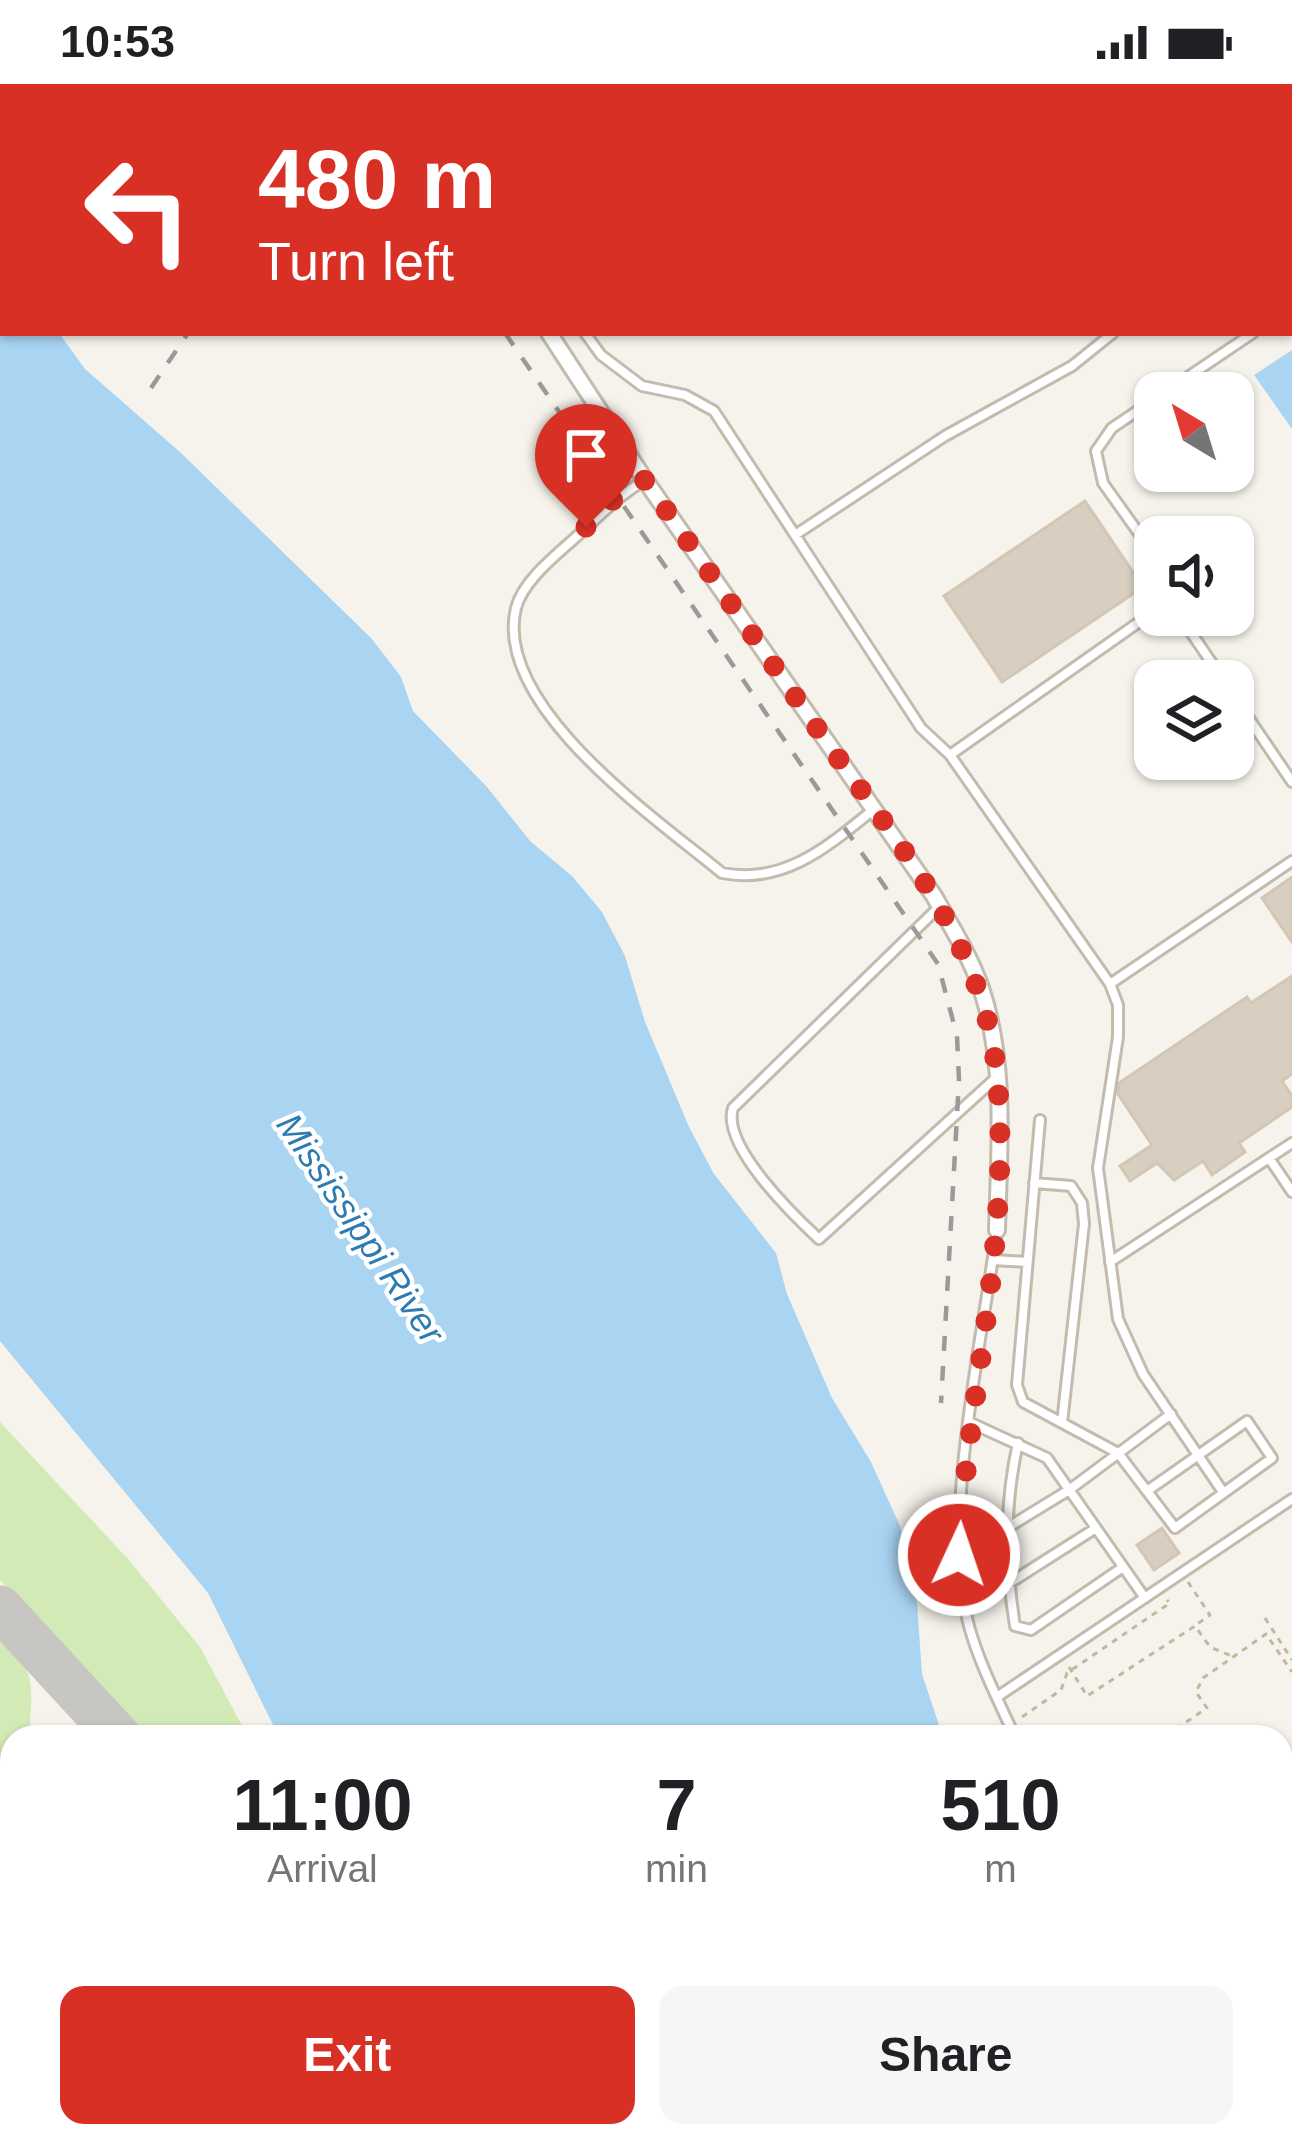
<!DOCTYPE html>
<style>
body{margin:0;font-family:Arial,sans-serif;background:#f6f6f6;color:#202124;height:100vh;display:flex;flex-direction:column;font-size:45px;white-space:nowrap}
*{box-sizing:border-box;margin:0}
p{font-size:39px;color:#757577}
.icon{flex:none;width:66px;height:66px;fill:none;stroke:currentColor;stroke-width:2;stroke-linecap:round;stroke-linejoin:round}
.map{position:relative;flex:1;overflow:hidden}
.sheet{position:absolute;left:0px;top:1641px;width:1293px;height:423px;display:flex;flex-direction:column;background:#fff;border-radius:36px 36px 0 0;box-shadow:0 3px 9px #0004}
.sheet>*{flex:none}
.banner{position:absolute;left:0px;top:0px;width:1293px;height:252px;box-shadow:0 3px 9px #0004;background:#d93025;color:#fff;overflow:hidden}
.needle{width:78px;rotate:322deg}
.tools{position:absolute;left:1134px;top:288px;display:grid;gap:24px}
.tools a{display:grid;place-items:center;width:120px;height:120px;border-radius:24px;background:#fff;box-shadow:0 3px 9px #0004;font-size:60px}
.pin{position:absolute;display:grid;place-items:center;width:102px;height:102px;color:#fff;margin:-123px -51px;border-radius:50% 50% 50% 0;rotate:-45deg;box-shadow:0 0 12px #0007}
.pin .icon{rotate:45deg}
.me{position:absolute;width:132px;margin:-66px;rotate:3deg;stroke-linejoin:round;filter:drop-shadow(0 0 9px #0008)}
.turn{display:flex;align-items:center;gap:42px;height:252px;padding:0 60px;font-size:54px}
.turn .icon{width:156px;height:156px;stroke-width:2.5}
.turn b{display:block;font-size:84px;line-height:102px}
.eta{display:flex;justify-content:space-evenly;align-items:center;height:204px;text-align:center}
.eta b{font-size:72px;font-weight:800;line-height:84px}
.action{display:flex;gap:24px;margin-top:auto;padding:24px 60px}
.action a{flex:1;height:138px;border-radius:24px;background:#d93025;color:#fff;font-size:48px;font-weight:800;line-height:138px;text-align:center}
.action a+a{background:#f6f6f6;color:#202124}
.status{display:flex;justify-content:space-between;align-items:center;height:84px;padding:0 60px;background:#fff;direction:ltr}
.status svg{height:33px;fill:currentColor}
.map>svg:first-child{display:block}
.green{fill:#d2eab5}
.water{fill:#a9d4f2}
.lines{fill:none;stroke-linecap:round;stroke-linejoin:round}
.taxiway{stroke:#c8c6c3;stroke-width:45}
.building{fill:#d8cfc1;stroke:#d3c7b4;stroke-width:3}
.lane-casing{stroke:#c2bbae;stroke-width:14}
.street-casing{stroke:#c2bbae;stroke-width:20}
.path{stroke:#c4b79f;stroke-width:3;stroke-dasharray:6 6;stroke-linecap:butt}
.lane{stroke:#fff;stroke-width:8}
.street{stroke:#fff;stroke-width:14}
.rail{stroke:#9a9a9a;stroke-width:4.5;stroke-dasharray:15 15;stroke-linecap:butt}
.route{stroke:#d93025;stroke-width:21;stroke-dasharray:0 37.8}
.labels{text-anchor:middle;stroke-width:9;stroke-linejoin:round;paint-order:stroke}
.water-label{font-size:36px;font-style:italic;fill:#2e7ab2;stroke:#fff}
</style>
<div class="status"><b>10:53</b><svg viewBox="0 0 49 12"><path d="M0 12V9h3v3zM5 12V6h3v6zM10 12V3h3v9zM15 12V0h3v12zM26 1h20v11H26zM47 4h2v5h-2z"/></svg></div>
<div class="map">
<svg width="1292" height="2063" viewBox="0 0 1292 2063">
<rect width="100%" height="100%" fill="#f6f3ec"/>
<path class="green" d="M 0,1338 L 128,1475 L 200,1563 L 248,1653 L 141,1653 L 102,1602 L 0,1496 Z
M 0,1550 C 38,1589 32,1601 29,1653 L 12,1653 L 12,1919 L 0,1911 Z
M 0,1990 L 12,1998 L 12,2052 L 155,2052 L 169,2063 L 0,2063 Z"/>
<path class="water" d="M 0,189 L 3,249 L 59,249 L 85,285 L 181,369 L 372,555 L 401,593 L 413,627 L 487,703 L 530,757 L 572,792 L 602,828 L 625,872 L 645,938 L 689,1043 L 714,1090 L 776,1169 L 787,1210 L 832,1314 L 871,1378 L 900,1442 L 917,1519 L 922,1590 L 943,1653 L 279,1653 L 208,1509 L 0,1257 Z
M 1292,266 L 1292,345 L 1254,291 Z
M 412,2052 L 1150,2052 L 1151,2063 L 417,2063 Z"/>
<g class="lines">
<path class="taxiway" d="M 0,1524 L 119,1653
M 284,2063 L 287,2052"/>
</g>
<path class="building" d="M 1085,417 L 1143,503 L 1002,598 L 944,512 Z
M 1292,793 L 1292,858 L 1262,814 Z
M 1292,892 L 1292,990 L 1282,997 L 1292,1012 L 1292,1023 L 1239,1059 L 1245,1068 L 1212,1091 L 1203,1077 L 1174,1096 L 1157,1079 L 1130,1097 L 1120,1082 L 1152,1061 L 1118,1010 L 1119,999 L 1247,913 L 1251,919 Z
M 1162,1444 L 1179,1469 L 1154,1486 L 1137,1461 Z"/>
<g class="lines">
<g class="lane-casing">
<path id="lane" d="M 1021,3 L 1022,0
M 1290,117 L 1292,116
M 1290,224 L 1292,223
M 585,249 L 601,271 L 642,302 L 685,311 L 714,327 L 795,451 L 945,352 L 1072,282 L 1113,249
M 1164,309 L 1253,249
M 1155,315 L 1112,344 L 1096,367 L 1103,399 L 1155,472
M 645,396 C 618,412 598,433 575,454 C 555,472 523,497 516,524 C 492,622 658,736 722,789 C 784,801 827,763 873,726
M 795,451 L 921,644 L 950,671 L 1110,900 L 1292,777
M 1170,531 L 1186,541 L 1224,597
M 1233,611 L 1292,698
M 950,671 L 1142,536 L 1160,531
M 939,823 L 733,1024 C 721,1061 793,1131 819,1155 L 997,993
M 1110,900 L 1118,921 L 1118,953 L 1098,1084 L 1118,1235 L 1143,1290 L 1223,1408
M 1040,1036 L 1017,1301 L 1023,1318 L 1118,1369 L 1175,1444 L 1272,1374 L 1247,1337 L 1147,1407
M 1269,1074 L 1292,1108
M 1034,1099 L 1071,1102 L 1082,1119 L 1084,1140 L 1062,1339
M 997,1146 C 982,1258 941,1434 969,1542 C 979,1579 999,1618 1015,1653
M 993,1176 L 1027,1178
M 1110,1178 L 1292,1059
M 971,1339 L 1047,1374 L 1145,1514
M 1018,1359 C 1004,1422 1005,1480 1015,1542 L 1031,1546 L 1123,1483
M 1007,1444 L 1069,1406 L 1171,1330
M 1008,1500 L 1096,1444
M 997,1613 L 1292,1415
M 1253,2052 L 1260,2063"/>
</g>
<g class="street-casing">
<path id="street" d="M 342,0 L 345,3
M 924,0 L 935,3
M 1165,3 L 1172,0
M 549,249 L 645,396 L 934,812 C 951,842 970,872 981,904 C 1007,981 999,1067 997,1146"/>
</g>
<path class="path" d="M 1188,1498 L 1210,1531 L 1196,1541
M 1265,1534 L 1292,1576
M 1069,1583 L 1087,1612 L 1195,1542 L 1210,1563 L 1234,1573
M 1022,1633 L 1061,1606 L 1067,1589 L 1170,1519 L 1167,1516
M 1172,1653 L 1170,1649 L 1207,1624 L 1196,1608 L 1203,1594 L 1266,1550 L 1292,1588
M 1281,1935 L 1292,1929"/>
<use href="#lane" class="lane"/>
<use href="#street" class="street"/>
<path class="rail" d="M 239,0 L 240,3
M 295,0 L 298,3
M 490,0 L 494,3
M 505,249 L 938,880 L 957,952 L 959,996 L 941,1319
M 151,304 L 188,249"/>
</g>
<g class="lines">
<path class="route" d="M 586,443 L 616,413 L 645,396 C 704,480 762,565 821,650 C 895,756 985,859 997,992 C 1012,1153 967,1311 959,1471"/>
</g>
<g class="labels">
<g class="water-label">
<text transform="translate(361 1144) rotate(56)" y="13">Mississippi River</text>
</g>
</g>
</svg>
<div class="tools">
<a><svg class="needle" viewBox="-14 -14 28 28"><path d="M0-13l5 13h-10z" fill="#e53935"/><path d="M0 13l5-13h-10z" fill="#757577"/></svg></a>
<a><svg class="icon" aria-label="sound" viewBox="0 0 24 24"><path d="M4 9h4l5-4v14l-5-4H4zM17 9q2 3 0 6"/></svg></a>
<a><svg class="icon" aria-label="layers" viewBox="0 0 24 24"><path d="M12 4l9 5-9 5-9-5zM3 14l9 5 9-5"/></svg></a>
</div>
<div class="pin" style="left:586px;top:443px;background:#d93025"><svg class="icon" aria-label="arrive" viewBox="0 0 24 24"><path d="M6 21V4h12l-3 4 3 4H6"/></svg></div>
<svg class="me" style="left:959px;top:1471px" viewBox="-20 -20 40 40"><circle r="17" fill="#d93025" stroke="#fff" stroke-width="3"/><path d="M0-11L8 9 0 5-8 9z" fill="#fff"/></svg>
<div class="banner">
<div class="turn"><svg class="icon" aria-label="left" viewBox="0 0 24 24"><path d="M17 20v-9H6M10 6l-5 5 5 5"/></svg><div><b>480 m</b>Turn left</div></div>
</div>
<section class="sheet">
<div class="eta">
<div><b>11:00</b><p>Arrival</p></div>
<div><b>7</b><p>min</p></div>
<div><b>510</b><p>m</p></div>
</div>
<div class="action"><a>Exit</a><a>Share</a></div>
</section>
</div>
